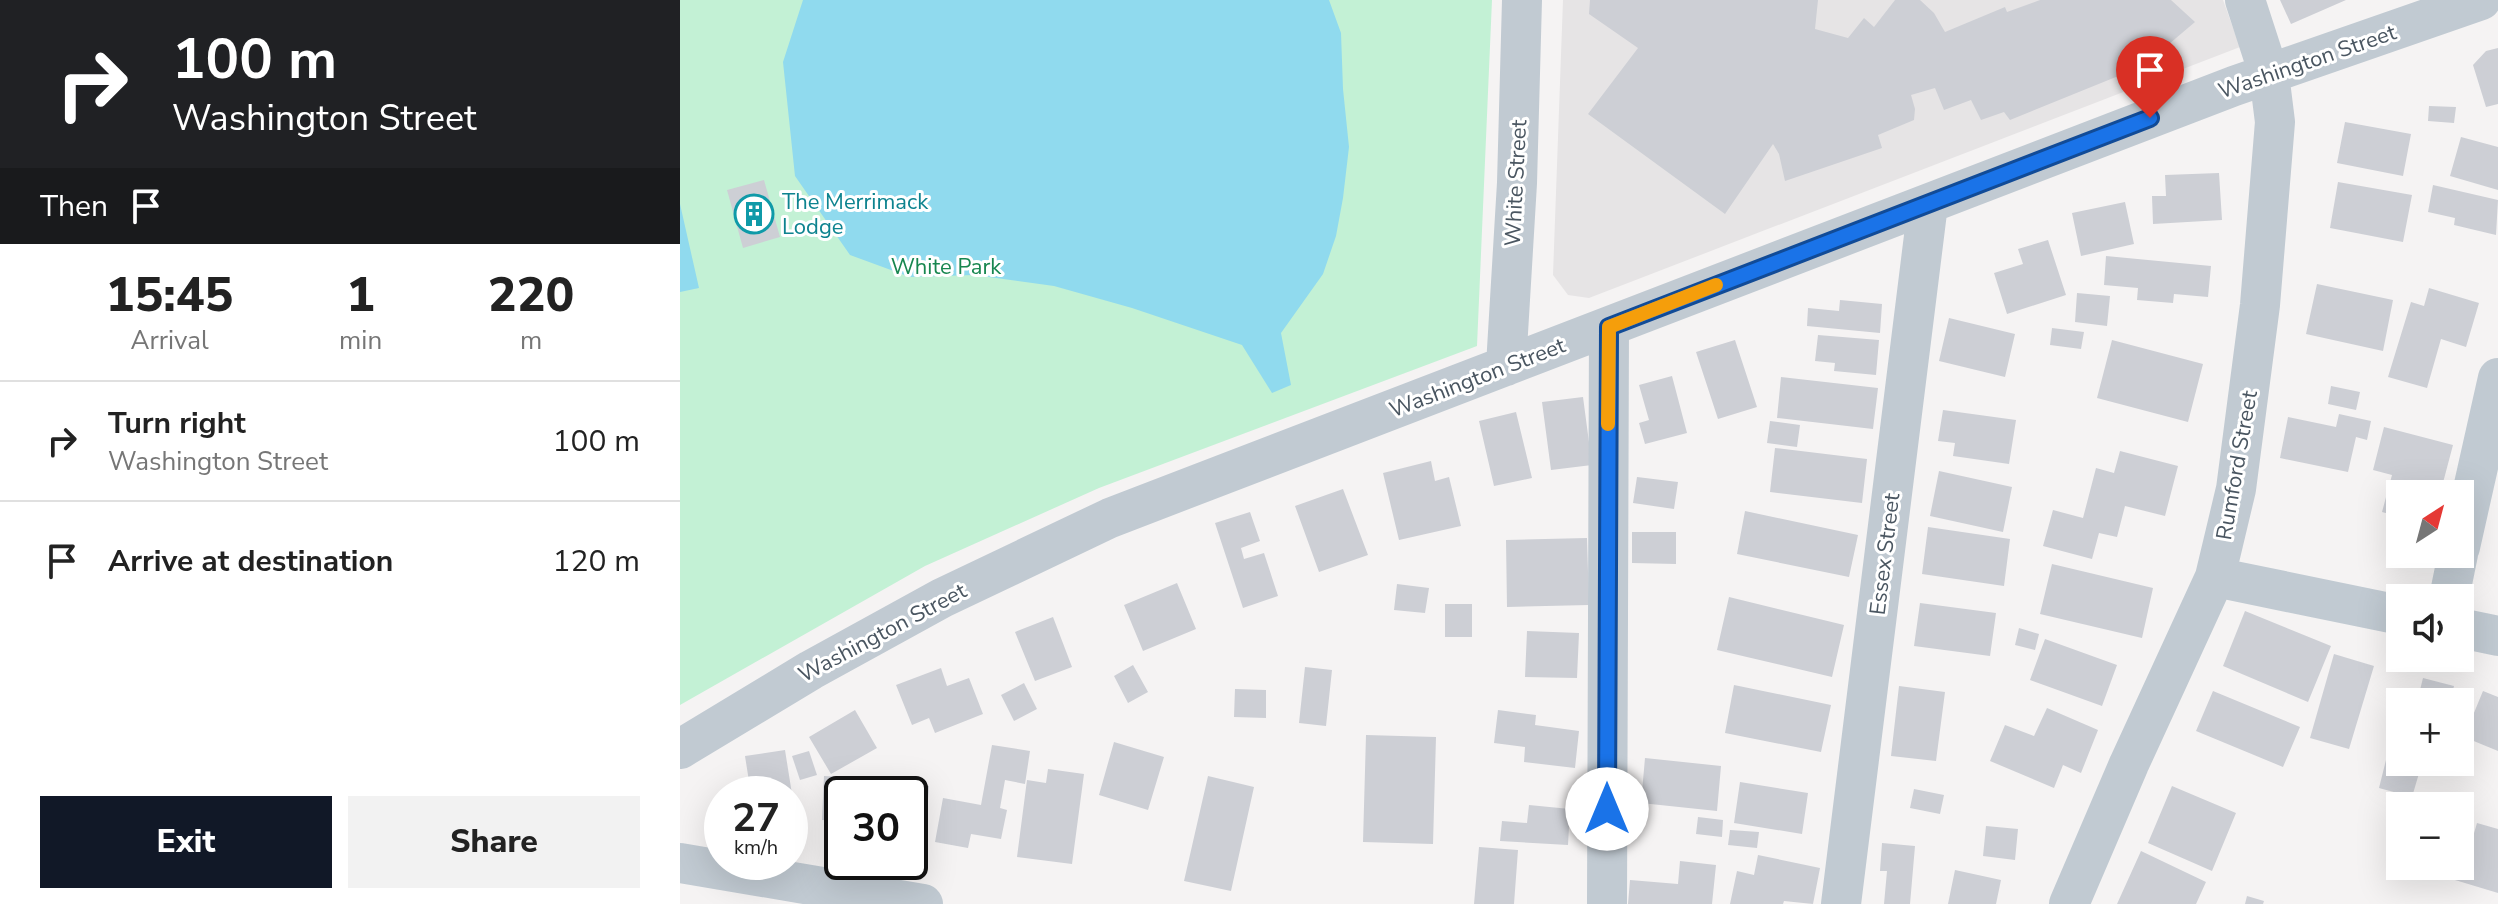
<!DOCTYPE html>
<meta charset="utf-8">
<style>
body{margin:0;font-family:"Nunito Sans",sans-serif;background:#f2f2f2;color:#222;height:100vh;display:flex;flex-direction:column;font-size:30px;white-space:nowrap}
*{box-sizing:border-box;margin:0}
p{font-size:26px;color:#767676}
.icon{flex:none;width:44px;height:44px;fill:none;stroke:currentColor;stroke-width:2;stroke-linecap:round;stroke-linejoin:round}
.map{position:relative;flex:1;overflow:hidden}
.panel{display:flex;flex-direction:column;background:#fff;width:680px}
.panel>*{flex:none}
.top-card{background:#202124;color:#fff;overflow:hidden}
.needle{width:52px;rotate:36deg}
.fabs{position:absolute;left:1706px;top:480px;display:grid;gap:16px}
.fabs a{display:grid;place-items:center;width:88px;height:88px;border-radius:0px;background:#fff;box-shadow:0 8px 32px #0002;font-size:40px}
.speed{position:absolute;left:24px;top:776px;display:flex;gap:16px;font-size:40px;font-weight:700;text-align:center}
.speed>*{display:grid;place-content:center;width:104px;height:104px;border-radius:50%;background:#fff;box-shadow:0 8px 32px #0002;line-height:1}
.speed small{font-size:20px;font-weight:400}
.speed .limit{border:4px solid #111;border-radius:12px;background:#fff;color:#111}
.pin{position:absolute;display:grid;place-items:center;width:68px;height:68px;color:#fff;margin:-82px -34px;border-radius:50% 50% 50% 0;rotate:-45deg;box-shadow:0 0 8px #0007}
.pin .icon{rotate:45deg}
.me{position:absolute;width:88px;margin:-44px;rotate:0deg;stroke-linejoin:round;filter:drop-shadow(0 0 6px #0008)}
.turn{display:flex;align-items:center;gap:28px;height:168px;padding:0 40px;font-size:36px}
.turn .icon{width:104px;height:104px;stroke-width:2.5}
.turn b{display:block;font-size:56px;line-height:68px}
.then{display:flex;align-items:center;height:76px;padding:0 40px;background:#0003;gap:16px;font-size:30px}
.eta{display:flex;justify-content:space-evenly;align-items:center;height:136px;text-align:center}
.eta b{font-size:48px;font-weight:800;line-height:56px}
.button{display:flex;gap:16px;margin-top:auto;padding:16px 40px}
.button a{flex:1;height:92px;border-radius:0px;background:#111827;color:#fff;font-size:32px;font-weight:800;line-height:92px;text-align:center}
.button a+a{background:#f2f2f2;color:#222}
ul{padding:0;list-style:none}
li{display:flex;align-items:center;gap:24px;height:120px;padding:0 40px;border-top:2px solid #e0e0e0}
li div{flex:1}
li b{display:block;font-size:30px}
li em{font-style:normal}
main{display:flex;flex:1;min-height:0}
.map>svg:first-child{display:block}
.education{fill:#e6e4e5}
.green{fill:#c3f1d5}
.water{fill:#90daee}
.building{fill:#cdcfd5}
.lines{fill:none;stroke-linecap:round;stroke-linejoin:round}
.minor{stroke:#c1cad2;stroke-width:40}
.route-casing{stroke:#114b97;stroke-width:20}
.route{stroke:#1a73e8;stroke-width:14}
.slow{stroke:#f59e0b;stroke-width:14}
.labels{text-anchor:middle;stroke-width:6;stroke-linejoin:round;paint-order:stroke}
.street-label{font-size:22px;fill:#4a5661;stroke:#fff}
.culture-label{font-size:22px;fill:#0d838f;stroke:#fff;text-anchor:start}
.park-label{font-size:22px;fill:#17864f;stroke:#fff}
</style>
<main>
<section class="panel">
<div class="top-card">
<div class="turn"><svg class="icon" aria-label="right" viewBox="0 0 24 24"><path d="M7 20v-9h11M14 6l5 5-5 5"/></svg><div><b>100 m</b>Washington Street</div></div>
<div class="then">Then<svg class="icon" aria-label="arrive" viewBox="0 0 24 24"><path d="M6 21V4h12l-3 4 3 4H6"/></svg></div>
</div>
<div class="eta">
<div><b>15:45</b><p>Arrival</p></div>
<div><b>1</b><p>min</p></div>
<div><b>220</b><p>m</p></div>
</div>
<ul>
<li><svg class="icon" aria-label="right" viewBox="0 0 24 24"><path d="M7 20v-9h11M14 6l5 5-5 5"/></svg><div><b>Turn right</b><p>Washington Street</p></div><em>100 m</em></li>
<li><svg class="icon" aria-label="arrive" viewBox="0 0 24 24"><path d="M6 21V4h12l-3 4 3 4H6"/></svg><div><b>Arrive at destination</b></div><em>120 m</em></li>
</ul>
<div class="button"><a>Exit</a><a>Share</a></div>
</section>
<div class="map">
<svg width="1818" height="904" viewBox="0 0 1818 904">
<rect width="100%" height="100%" fill="#f5f3f3"/>
<path class="education" d="M 883,0 L 1543,0 L 1560,47 L 909,298 L 888,295 L 873,275 Z"/>
<path class="green" d="M 0,0 L 812,0 L 797,346 L 419,488 L 245,566 L 0,705 Z"/>
<path class="water" d="M 123,0 L 649,0 L 661,33 L 663,89 L 669,147 L 663,198 L 656,236 L 643,274 L 601,333 L 611,385 L 592,393 L 562,345 L 452,308 L 374,286 L 294,275 L 230,277 L 170,255 L 115,176 L 103,62 Z
M 0,204 L 19,288 L 0,292 Z"/>
<path class="building" d="M 910,0 L 1138,0 L 1135,29 L 1168,38 L 1184,18 L 1194,27 L 1215,0 L 1240,0 L 1254,13 L 1265,32 L 1325,7 L 1327,12 L 1360,0 L 1491,0 L 1515,22 L 1463,66 L 1330,120 L 1324,112 L 1301,120 L 1291,100 L 1264,110 L 1255,88 L 1231,95 L 1235,109 L 1234,120 L 1198,135 L 1202,148 L 1105,181 L 1099,154 L 1093,144 L 1045,214 L 908,114 L 958,48 L 909,14 Z
M 1600,0 L 1666,0 L 1611,24 Z
M 1818,48 L 1818,104 L 1806,107 L 1793,65 L 1806,51 Z
M 1749,106 L 1776,107 L 1774,123 L 1748,121 Z
M 1665,122 L 1731,134 L 1723,176 L 1657,163 Z
M 1781,137 L 1818,147 L 1818,190 L 1770,176 Z
M 1539,173 L 1542,220 L 1473,224 L 1472,196 L 1486,196 L 1485,175 Z
M 84,180 L 100,237 L 63,248 L 47,190 Z
M 1658,182 L 1732,195 L 1723,242 L 1650,228 Z
M 1753,185 L 1818,200 L 1816,235 L 1774,225 L 1775,218 L 1748,212 Z
M 1445,202 L 1454,244 L 1401,256 L 1392,213 Z
M 1368,240 L 1386,295 L 1327,314 L 1314,273 L 1343,264 L 1338,249 Z
M 1426,256 L 1531,266 L 1528,297 L 1494,294 L 1493,303 L 1457,300 L 1458,288 L 1424,285 Z
M 1637,284 L 1713,300 L 1703,351 L 1626,334 Z
M 1749,288 L 1799,303 L 1786,347 L 1761,339 L 1747,388 L 1708,377 L 1731,302 L 1744,306 Z
M 1397,293 L 1430,296 L 1427,326 L 1395,322 Z
M 1160,300 L 1202,304 L 1200,333 L 1127,326 L 1128,308 L 1159,311 Z
M 1269,318 L 1335,334 L 1325,377 L 1259,361 Z
M 1372,328 L 1404,332 L 1401,349 L 1370,345 Z
M 1138,335 L 1199,340 L 1196,375 L 1154,371 L 1155,363 L 1135,361 Z
M 1055,340 L 1077,407 L 1038,419 L 1016,352 Z
M 1432,340 L 1523,364 L 1508,422 L 1417,398 Z
M 992,376 L 1007,433 L 965,444 L 959,423 L 969,420 L 959,385 Z
M 1101,377 L 1198,388 L 1193,429 L 1097,418 Z
M 1651,386 L 1680,392 L 1676,410 L 1648,404 Z
M 903,397 L 912,465 L 871,470 L 862,402 Z
M 1263,410 L 1336,420 L 1329,464 L 1273,456 L 1275,443 L 1258,441 Z
M 836,412 L 852,478 L 814,486 L 799,421 Z
M 1659,414 L 1691,421 L 1687,440 L 1676,437 L 1668,472 L 1600,458 L 1608,417 L 1656,427 Z
M 1090,421 L 1120,425 L 1117,447 L 1087,443 Z
M 1704,427 L 1773,445 L 1760,494 L 1720,494 L 1720,517 L 1702,512 L 1712,475 L 1693,470 Z
M 1095,448 L 1187,459 L 1182,503 L 1090,492 Z
M 1440,451 L 1498,466 L 1485,516 L 1445,506 L 1437,537 L 1419,533 L 1412,559 L 1363,546 L 1373,510 L 1403,518 L 1416,468 L 1434,473 Z
M 751,461 L 755,481 L 769,477 L 781,526 L 719,540 L 703,473 Z
M 1259,471 L 1332,487 L 1323,532 L 1250,516 Z
M 957,477 L 998,482 L 994,509 L 953,503 Z
M 663,489 L 688,555 L 639,572 L 615,506 Z
M 1065,511 L 1178,535 L 1169,577 L 1057,554 Z
M 570,512 L 580,541 L 561,548 L 564,559 L 584,553 L 598,596 L 563,608 L 535,523 Z
M 1248,527 L 1330,539 L 1324,586 L 1242,574 Z
M 952,532 L 996,532 L 996,564 L 952,563 Z
M 907,538 L 909,605 L 827,607 L 826,540 Z
M 1372,564 L 1473,588 L 1462,638 L 1360,614 Z
M 497,583 L 516,629 L 463,651 L 444,605 Z
M 717,584 L 749,588 L 745,613 L 714,610 Z
M 1049,597 L 1164,625 L 1152,677 L 1037,650 Z
M 1240,603 L 1316,613 L 1310,656 L 1234,646 Z
M 765,604 L 792,604 L 792,637 L 765,637 Z
M 1565,611 L 1651,646 L 1628,702 L 1543,666 Z
M 373,617 L 392,667 L 355,681 L 335,632 Z
M 1339,628 L 1359,634 L 1355,650 L 1335,645 Z
M 847,631 L 899,633 L 897,678 L 845,677 Z
M 1365,639 L 1437,665 L 1422,706 L 1350,680 Z
M 1654,654 L 1694,666 L 1669,749 L 1630,738 Z
M 453,665 L 468,692 L 448,703 L 434,676 Z
M 625,667 L 652,670 L 646,726 L 619,723 Z
M 261,668 L 267,686 L 289,678 L 303,714 L 255,733 L 249,718 L 232,725 L 216,685 Z
M 1743,678 L 1774,686 L 1770,702 L 1737,702 Z
M 344,683 L 357,709 L 334,721 L 321,695 Z
M 1054,685 L 1151,705 L 1141,752 L 1045,733 Z
M 1219,686 L 1265,692 L 1256,761 L 1211,756 Z
M 555,689 L 586,690 L 586,718 L 554,717 Z
M 1533,691 L 1620,727 L 1603,767 L 1516,731 Z
M 1803,691 L 1818,697 L 1818,751 L 1784,737 Z
M 1367,708 L 1418,730 L 1401,773 L 1383,765 L 1374,788 L 1310,761 L 1325,725 L 1354,736 Z
M 175,710 L 197,748 L 151,774 L 129,737 Z
M 818,710 L 856,715 L 855,725 L 899,731 L 895,768 L 844,762 L 845,747 L 814,743 Z
M 686,735 L 756,737 L 753,844 L 683,842 Z
M 434,742 L 484,757 L 468,810 L 419,795 Z
M 312,745 L 350,751 L 345,784 L 325,780 L 320,808 L 327,810 L 321,839 L 291,834 L 288,848 L 255,842 L 263,798 L 301,805 Z
M 105,750 L 115,813 L 110,814 L 110,794 L 71,794 L 65,756 Z
M 129,751 L 137,775 L 120,780 L 112,756 Z
M 965,758 L 1041,766 L 1037,811 L 961,803 Z
M 1706,760 L 1740,770 L 1732,797 L 1699,788 Z
M 368,769 L 404,774 L 392,864 L 337,857 L 347,780 L 366,783 Z
M 144,776 L 197,779 L 197,794 L 162,794 L 162,821 L 142,820 Z
M 528,776 L 574,787 L 551,891 L 504,881 Z
M 207,782 L 249,786 L 245,839 L 230,838 L 230,794 L 206,794 Z
M 1060,782 L 1128,793 L 1122,834 L 1054,823 Z
M 1492,786 L 1556,813 L 1532,871 L 1468,843 Z
M 1234,789 L 1264,795 L 1260,814 L 1230,808 Z
M 1718,802 L 1730,804 L 1720,806 L 1720,828 L 1713,826 Z
M 849,805 L 890,809 L 888,845 L 820,841 L 822,821 L 847,823 Z
M 1018,817 L 1043,820 L 1042,837 L 1016,834 Z
M 1797,823 L 1818,829 L 1818,893 L 1765,877 L 1768,866 L 1780,866 L 1780,836 L 1792,840 Z
M 1306,826 L 1338,829 L 1335,860 L 1303,856 Z
M 1050,830 L 1079,832 L 1077,848 L 1048,845 Z
M 1202,843 L 1235,846 L 1230,904 L 1204,904 L 1207,871 L 1200,871 Z
M 799,847 L 838,850 L 834,904 L 794,904 Z
M 1461,851 L 1526,882 L 1516,904 L 1437,904 Z
M 1078,855 L 1140,868 L 1133,904 L 1104,901 L 1103,904 L 1050,904 L 1057,871 L 1074,875 Z
M 1000,861 L 1036,865 L 1032,904 L 948,904 L 950,880 L 998,884 Z
M 1275,870 L 1321,880 L 1316,904 L 1268,904 Z
M 1567,896 L 1584,901 L 1583,904 L 1565,904 Z"/>
<g class="lines">
<path class="minor" d="M 826,366 L 837,183 L 842,0
M 1780,547 L 1818,378
M 1535,577 L 1720,615
M 1769,598 L 1778,554
M 1780,628 L 1818,636
M 0,749 L 131,670 L 262,598 L 430,518 L 1554,86 L 1801,0
M 0,863 L 243,904
M 927,904 L 929,327
M 1161,904 L 1248,204
M 1389,904 L 1449,764 L 1535,577 L 1556,489 L 1580,305 L 1595,122 L 1589,74 L 1565,0"/>
</g>
<g class="lines">
<g class="route-casing">
<path id="route" d="M 927,809 L 929,327 L 1470,118"/>
</g>
<use href="#route" class="route"/>
<path class="slow" d="M 928,424 L 929,327 L 1036,285"/>
</g>
<defs>
<g id="building-ring" transform="scale(2)"><circle r="9.5" fill="#fff" stroke="#0f9aa8" stroke-width="1.5"/><path d="M-4-6H4V6H1V3H-1V6H-4ZM-2.5-4.3h1.7v1.8h-1.7ZM.8-4.3h1.7v1.8H.8ZM-2.5-1h1.7V.8h-1.7ZM.8-1h1.7V.8H.8Z" fill="#0f9aa8"/></g>
</defs>
<g fill-rule="evenodd">
<use href="#building-ring" x="74" y="214"/>
</g>
<g class="labels">
<g class="street-label">
<text transform="translate(1627 61) rotate(-19)" y="8">Washington Street</text>
<text transform="translate(835 183) rotate(-87)" y="8">White Street</text>
<text transform="translate(797 377) rotate(-21)" y="8">Washington Street</text>
<text transform="translate(1556 465) rotate(-80)" y="8">Rumford Street</text>
<text transform="translate(1204 554) rotate(-83)" y="8">Essex Street</text>
<text transform="translate(202 632) rotate(-28)" y="8">Washington Street</text>
</g>
<g class="culture-label">
<text x="102" y="209">The Merrimack<tspan x="102" dy="25">Lodge</tspan></text>
</g>
<g class="park-label">
<text x="266" y="274">White Park</text>
</g>
</g>
</svg>
<div class="fabs">
<a><svg class="needle" viewBox="-14 -14 28 28"><path d="M0-13l5 13h-10z" fill="#e53935"/><path d="M0 13l5-13h-10z" fill="#767676"/></svg></a>
<a><svg class="icon" aria-label="sound" viewBox="0 0 24 24"><path d="M4 9h4l5-4v14l-5-4H4zM17 9q2 3 0 6"/></svg></a>
<a>+</a>
<a>−</a>
</div>
<div class="speed"><div>27<small>km/h</small></div><div class="limit">30</div></div>
<div class="pin" style="left:1470px;top:118px;background:#d93025"><svg class="icon" aria-label="arrive" viewBox="0 0 24 24"><path d="M6 21V4h12l-3 4 3 4H6"/></svg></div>
<svg class="me" style="left:927px;top:809px" viewBox="-20 -20 40 40"><circle r="19" fill="#fff"/><path d="M0-13L10 11 0 6-10 11z" fill="#1a73e8"/></svg>
</div>
</main>
